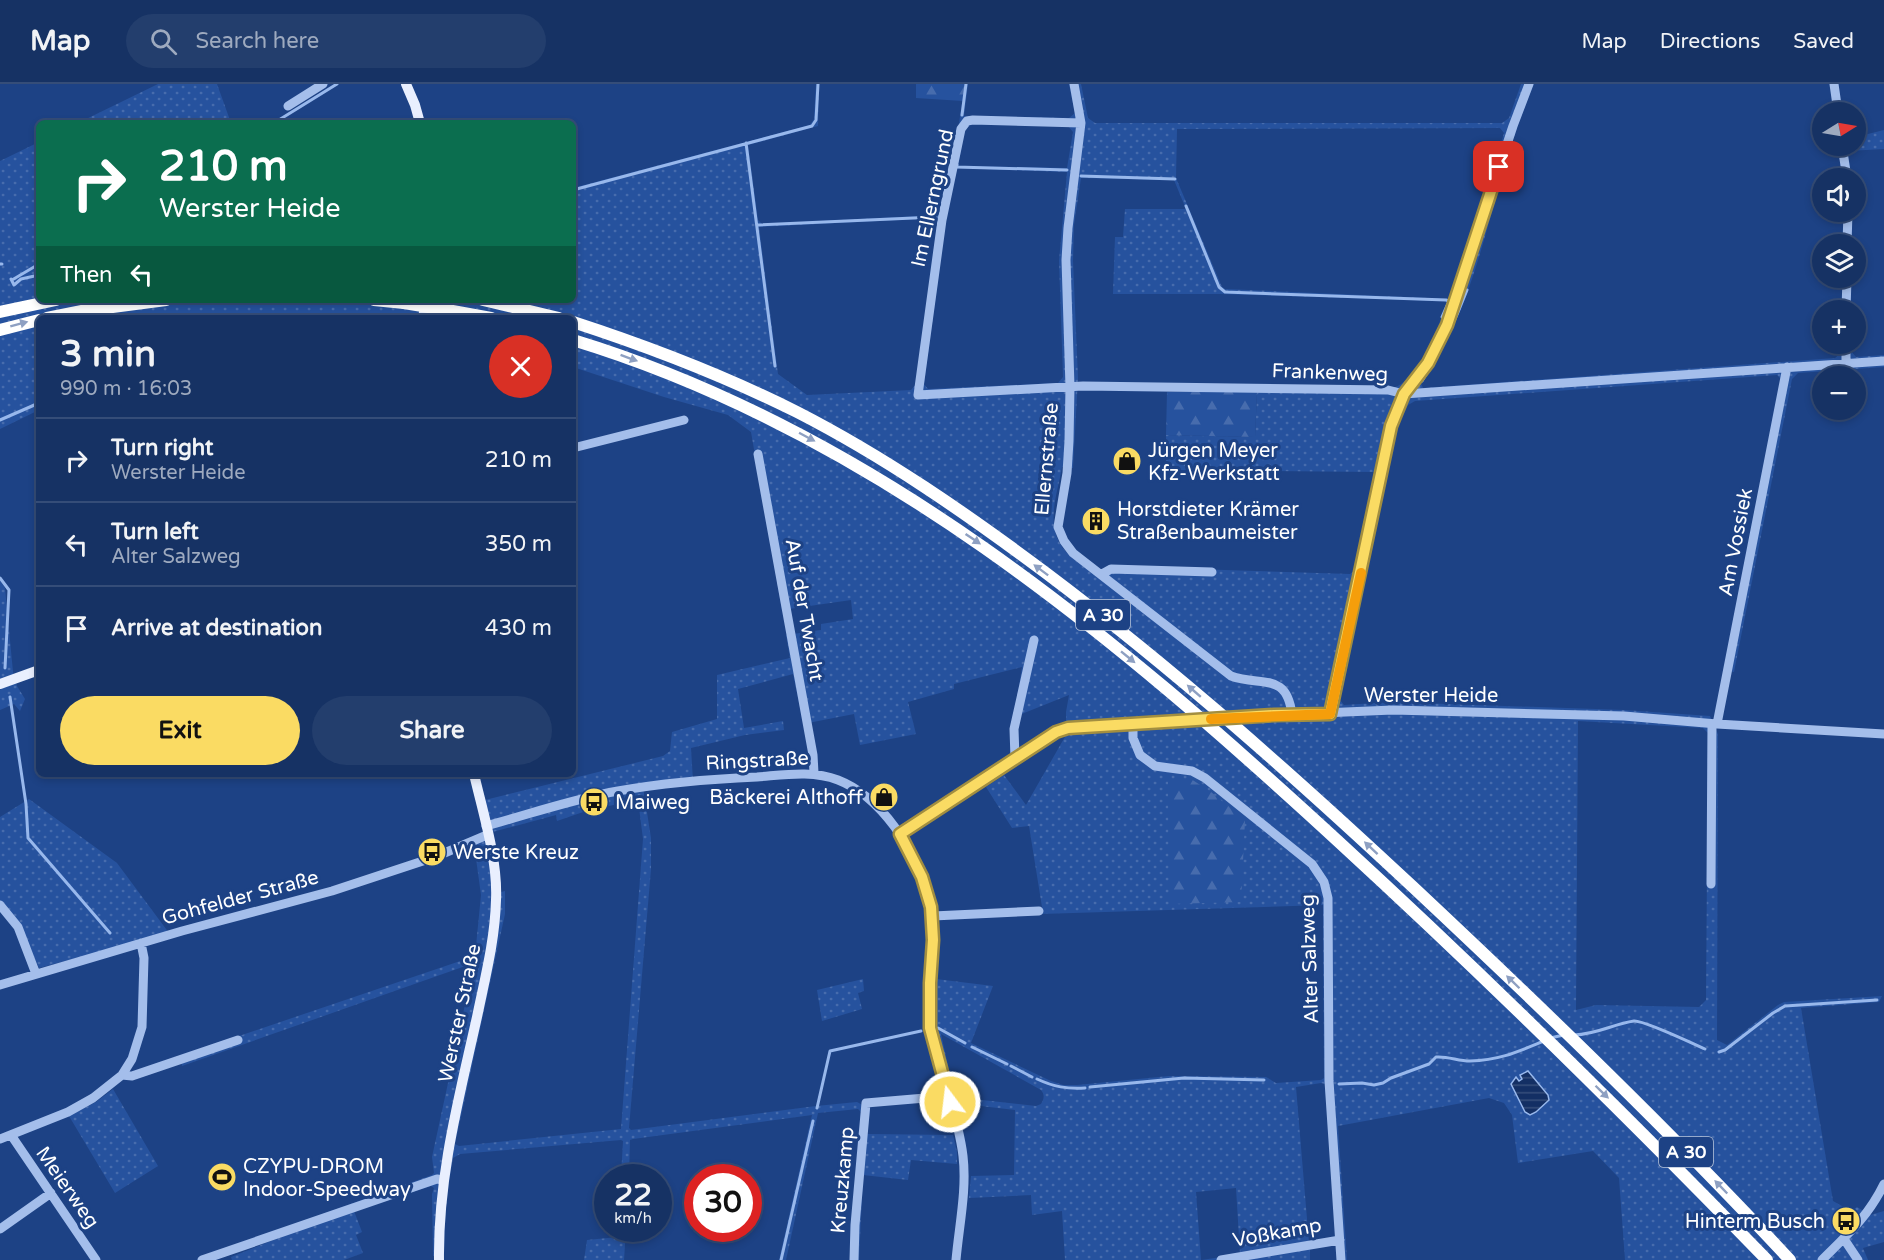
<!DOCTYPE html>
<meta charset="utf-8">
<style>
body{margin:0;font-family:"Varela Round",sans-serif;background:#233e6d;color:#f1f3f6;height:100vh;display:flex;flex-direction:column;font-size:22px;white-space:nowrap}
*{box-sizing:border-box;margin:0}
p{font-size:20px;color:#9eaabf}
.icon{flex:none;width:33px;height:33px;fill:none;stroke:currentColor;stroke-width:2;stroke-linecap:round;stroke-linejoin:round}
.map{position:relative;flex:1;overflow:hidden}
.sheet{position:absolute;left:36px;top:231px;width:540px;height:462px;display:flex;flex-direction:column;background:#163264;border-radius:9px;box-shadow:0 3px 9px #0003,0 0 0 2px #354d78}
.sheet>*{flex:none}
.guide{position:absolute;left:36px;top:36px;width:540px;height:183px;border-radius:9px;box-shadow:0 3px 9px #0003,0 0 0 2px #354d78;background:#0b6e4f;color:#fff;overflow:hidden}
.needle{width:39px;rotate:79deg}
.fabs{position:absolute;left:1812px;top:18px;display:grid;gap:12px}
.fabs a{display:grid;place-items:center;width:54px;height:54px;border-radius:50%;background:#163264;box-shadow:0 3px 9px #0003,0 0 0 2px #354d78;font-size:30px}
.speed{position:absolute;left:594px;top:1080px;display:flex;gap:12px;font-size:30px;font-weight:700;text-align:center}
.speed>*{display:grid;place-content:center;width:78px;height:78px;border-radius:50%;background:#163264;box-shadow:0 3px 9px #0003,0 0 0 2px #354d78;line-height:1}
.speed small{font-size:15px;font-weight:400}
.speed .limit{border:9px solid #d22;background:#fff;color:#111}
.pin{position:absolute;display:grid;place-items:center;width:51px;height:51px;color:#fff;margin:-26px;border-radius:12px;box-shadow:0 3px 9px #0006}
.me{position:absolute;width:66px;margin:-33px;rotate:345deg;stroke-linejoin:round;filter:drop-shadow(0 0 4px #0008)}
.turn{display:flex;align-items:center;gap:21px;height:126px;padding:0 24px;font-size:27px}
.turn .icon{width:78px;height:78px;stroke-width:2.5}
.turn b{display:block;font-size:42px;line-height:51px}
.then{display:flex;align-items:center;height:57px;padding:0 24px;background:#0003;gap:12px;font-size:22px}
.round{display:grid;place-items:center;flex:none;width:63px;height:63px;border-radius:32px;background:#233e6d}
.summary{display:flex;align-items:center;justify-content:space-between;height:102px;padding:0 24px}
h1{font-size:36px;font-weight:800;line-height:45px}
.primary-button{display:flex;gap:12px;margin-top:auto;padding:12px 24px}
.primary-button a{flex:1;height:69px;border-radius:36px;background:#fadb63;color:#111;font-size:24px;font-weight:800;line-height:69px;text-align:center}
.primary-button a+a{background:#233e6d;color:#f1f3f6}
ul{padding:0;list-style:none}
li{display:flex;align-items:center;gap:18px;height:84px;padding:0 24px;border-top:2px solid #354d78}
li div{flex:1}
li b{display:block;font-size:22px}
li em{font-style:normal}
header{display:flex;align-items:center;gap:36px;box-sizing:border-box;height:84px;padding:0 30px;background:#163264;border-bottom:2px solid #354d78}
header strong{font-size:28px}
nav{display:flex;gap:33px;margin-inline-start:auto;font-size:21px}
.search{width:420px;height:54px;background:#233e6d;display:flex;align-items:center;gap:15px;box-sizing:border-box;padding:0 21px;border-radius:33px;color:#9eaabf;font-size:22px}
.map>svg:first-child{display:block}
.grass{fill:url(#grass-dots);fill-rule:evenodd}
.forest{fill:url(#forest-firs)}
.water{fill:url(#water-rules);stroke:#98b8ec;stroke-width:1.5}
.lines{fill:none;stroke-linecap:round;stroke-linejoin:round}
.stream{stroke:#98b8ec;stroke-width:3}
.minor{stroke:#a4beeb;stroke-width:9}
.major{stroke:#e9effe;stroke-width:10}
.highway{stroke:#fff;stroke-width:12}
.minor-bridge{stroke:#a4beeb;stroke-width:9}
.highway-bridge{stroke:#fff;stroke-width:12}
.oneway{fill:#8ea0c2}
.route-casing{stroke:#a28e40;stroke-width:15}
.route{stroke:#fadb63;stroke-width:10}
.slow{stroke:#f59e0b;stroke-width:10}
.labels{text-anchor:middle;stroke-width:6;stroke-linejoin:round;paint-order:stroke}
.shield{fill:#1d4285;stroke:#bbc6da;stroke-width:1.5}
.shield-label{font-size:18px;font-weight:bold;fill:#fff}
.street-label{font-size:20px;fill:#fff;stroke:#1d4285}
.poi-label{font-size:20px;fill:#fff;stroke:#1d4285;text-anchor:start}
</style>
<header>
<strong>Map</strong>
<div class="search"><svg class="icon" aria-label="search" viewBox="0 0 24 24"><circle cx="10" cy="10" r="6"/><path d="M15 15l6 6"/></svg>Search here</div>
<nav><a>Map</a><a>Directions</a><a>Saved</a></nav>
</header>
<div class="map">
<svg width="1884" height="1176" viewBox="0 0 1884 1176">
<defs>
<pattern id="grass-dots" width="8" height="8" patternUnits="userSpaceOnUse" patternTransform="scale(1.5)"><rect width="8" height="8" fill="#26529e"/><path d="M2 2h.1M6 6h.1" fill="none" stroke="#476cad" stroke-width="1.8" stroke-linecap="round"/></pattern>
<pattern id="forest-firs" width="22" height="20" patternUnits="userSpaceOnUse" patternTransform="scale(1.5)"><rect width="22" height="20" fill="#26529e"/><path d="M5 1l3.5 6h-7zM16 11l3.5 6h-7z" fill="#476cad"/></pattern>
<pattern id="water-rules" width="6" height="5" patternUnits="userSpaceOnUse" patternTransform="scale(1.5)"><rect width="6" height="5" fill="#132f64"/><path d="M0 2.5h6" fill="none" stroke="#364e7b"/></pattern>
</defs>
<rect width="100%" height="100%" fill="#1d4285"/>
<path class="grass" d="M 158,0 L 217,0 L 231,39 L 78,39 Z
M 816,0 L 819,0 L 818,42 L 748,61 L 758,136 L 762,140 L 939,131 L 959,39 L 965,0 L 968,0 L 964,32 L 1069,34 L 1075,29 L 1069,0 L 1081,0 L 1088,34 L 1095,39 L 1502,39 L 1509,34 L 1521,0 L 1534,0 C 1520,32 1509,66 1500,100 C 1480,168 1464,241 1421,299 L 1423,304 L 1835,274 L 1841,269 L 1841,260 L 1851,260 L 1851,267 L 1856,273 L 1884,271 L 1884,283 L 1798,289 L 1792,295 L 1734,588 L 1725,586 L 1781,295 L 1777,291 L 1415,317 L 1408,321 L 1397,343 L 1340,616 L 1344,621 L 1390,618 L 1624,626 L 1710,632 L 1718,650 L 1717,956 L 1727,961 L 1778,921 L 1784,918 L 1882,912 L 1879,918 L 1801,924 L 1833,1117 L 1851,1127 L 1857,1123 L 1870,1131 L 1884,1127 L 1884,1158 L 1863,1164 L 1868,1176 L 1625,1176 L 1619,1094 L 1593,1067 L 1518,1079 L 1512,1031 L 1504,1019 L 1489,1014 L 1338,1042 L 1347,1176 L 1337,1176 L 1336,1161 L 1310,1164 L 1310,1176 L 1202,1176 L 1240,1170 L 1236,1104 L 1196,1108 L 1201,1176 L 1065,1176 L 1062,1127 L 1032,1131 L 1031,1111 L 969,1114 L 971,1092 L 1014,1091 L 1015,1026 L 955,1019 L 936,943 L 934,925 L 936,895 L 993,902 L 971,959 L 1051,997 L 1063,1001 L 1077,1001 L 1169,992 L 1266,993 L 1276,999 L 1321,996 L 1324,994 L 1323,821 L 1041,830 L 1042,823 L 1029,742 L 1012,744 L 986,703 L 1004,691 L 1026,721 L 1066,651 L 1066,628 L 1069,611 L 1014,633 L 1022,583 L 954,600 L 954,605 L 908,618 L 916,650 L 860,661 L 854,630 L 808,639 L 802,633 L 793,590 L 738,605 L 744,644 L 783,637 L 784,646 L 745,651 L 691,664 L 693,697 L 643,703 L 651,754 L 651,785 L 629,1044 L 631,1046 L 816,1022 L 857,1018 L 870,1025 L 867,1050 L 953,1051 L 957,1068 L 957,1080 L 911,1076 L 908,1096 L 863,1091 L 859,1176 L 851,1176 L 861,1028 L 858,1025 L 818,1029 L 786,1176 L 779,1176 L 812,1031 L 633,1055 L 630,1056 L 629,1093 L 621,1093 L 623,1057 L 621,1056 L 460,1070 L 453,1074 C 447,1107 444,1139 444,1172 L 433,1172 L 432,1110 L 434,1104 L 431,1102 L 354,1127 L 362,1148 L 356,1151 L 363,1169 L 344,1176 L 232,1176 L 231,1173 L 281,1153 L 278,1146 L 432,1091 L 434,1089 L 432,1073 L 474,879 L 182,982 L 180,972 L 475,872 L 481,811 L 474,760 L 491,754 L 501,808 L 505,807 L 505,830 L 455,1060 L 459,1062 L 621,1045 L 643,755 L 638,716 L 589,726 L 557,737 L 556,731 L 489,749 L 481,717 L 663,672 L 670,667 L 672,648 L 717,635 L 717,591 L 790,574 L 786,551 L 821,546 L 821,540 L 853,535 L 851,516 L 782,526 L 751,348 L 728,331 L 664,313 L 573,283 L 573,234 L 39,234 L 39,326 L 0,345 L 0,77 L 39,58 L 39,216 L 573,216 L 573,104 L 810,41 L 814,35 ZM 972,40 L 1068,42 L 1073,48 L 1067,84 L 958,82 L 965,45 ZM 1500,44 L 1504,49 L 1465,175 L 1450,215 L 1225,205 L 1222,203 L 1176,94 L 1177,45 ZM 957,84 L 1067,88 L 1059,177 L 1063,293 L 1058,299 L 928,305 L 924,300 L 946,135 ZM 1081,94 L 1174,96 L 1186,125 L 1125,125 L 1123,153 L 1115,153 L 1113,210 L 1220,210 L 1446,217 L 1448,219 C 1436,244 1422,291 1396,303 L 1228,301 L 1228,309 L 1257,308 L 1255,353 L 1166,351 L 1166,386 L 1377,388 L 1357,485 L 1350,490 L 1130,483 L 1098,493 C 1086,483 1067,473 1059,458 C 1047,435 1058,407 1062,383 L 1073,384 L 1078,294 L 1073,177 L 1074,141 ZM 938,134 L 916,300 L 911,306 L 807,311 L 778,290 L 759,143 ZM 1578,637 L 1703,644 L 1708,649 L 1706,916 L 1699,923 L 1596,921 L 1576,926 ZM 941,950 L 1041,1006 C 1045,1011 1044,1015 1041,1020 L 1036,1022 L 955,1013 ZM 1321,999 L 1325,1000 L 1336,1153 L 1309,1159 L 1296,1003 Z
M 1884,46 L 1884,65 L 1848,67 L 1851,94 L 1842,94 L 1838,62 L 1856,62 L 1856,53 Z
M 0,496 L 5,504 L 13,588 L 17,602 L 25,615 L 20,627 L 14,620 L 0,626 Z
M 29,715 L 117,779 L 169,849 L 39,884 L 19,841 L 0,817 L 0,733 Z
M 863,895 L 864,907 L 858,909 L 862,925 L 822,937 L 817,906 Z
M 113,1005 L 158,1082 L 115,1109 L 69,1032 L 96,1018 Z
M 618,1145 L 626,1145 L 624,1176 L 584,1176 L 587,1156 L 618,1153 Z"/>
<path class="forest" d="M 916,0 L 965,0 L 963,17 L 916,14 Z
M 1167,308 L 1257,308 L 1255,353 L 1166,351 Z
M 1168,695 L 1191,695 L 1211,708 L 1245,736 L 1241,818 L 1169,820 Z"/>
<path class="water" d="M 1528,987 L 1548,1011 L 1549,1016 L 1536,1028 L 1530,1031 L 1525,1028 L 1511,1000 L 1516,993 L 1519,997 L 1522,995 L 1520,991 Z"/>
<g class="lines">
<path class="stream" d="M 962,31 L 966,0
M 274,39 L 337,0
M 746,59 L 775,282
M 957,81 L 956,83 L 1067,86
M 1081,92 L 1175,95
M 573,106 L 812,42 L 816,36 L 818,0
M 1186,122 L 1219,203 L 1225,208 L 1446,216 L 1449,217 L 1442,233 L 1444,235
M 758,141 L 936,133
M 0,180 L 2,180
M 11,195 L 14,201 L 21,195 L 39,191
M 12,196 L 39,180
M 1422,297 C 1441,267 1454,240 1467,206
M 0,336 L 39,319
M 0,494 L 9,506 L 5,584
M 10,613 L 26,720 L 28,754 L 110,849
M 938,944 L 965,959
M 1574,951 C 1598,950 1613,940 1634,937 C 1643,936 1694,960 1705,965
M 1550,954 L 1564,951
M 972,963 L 1007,980
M 1719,968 L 1725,966 L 1773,929 L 1785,922 L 1877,916
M 1011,982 L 1032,993
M 1037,995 C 1054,1003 1067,1005 1085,1004
M 1339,1000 L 1362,999 L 1374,1001 L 1383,999 L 1391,994 L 1429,980 L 1436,973 C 1448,972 1458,977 1470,977 C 1500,976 1517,968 1544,957
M 1090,1003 L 1184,994 L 1264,996
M 817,1024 L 830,967 L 921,947
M 781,1176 L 813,1037"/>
<path class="minor" d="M 1074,0 L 1081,39 L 1068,144 L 1066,176 L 1070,303 L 1069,357 L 1067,389 L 1058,443 L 1064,457 L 1073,469 L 1231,592 C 1261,603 1287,587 1292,631
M 1834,0 L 1838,28
M 288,22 L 323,0
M 1081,39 L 973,36 L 967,37 L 961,45 L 942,136 L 918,311 L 1083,302 L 1388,306 L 1404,310 L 1884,277
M 1842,62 L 1847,94
M 1847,160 L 1848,128
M 1846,226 L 1847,194
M 1846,279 L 1846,260
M 573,364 L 684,336
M 758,370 L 813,671 L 814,689
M 1102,490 L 1111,485 L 1212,488
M 1330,630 L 1391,342 L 1404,310 L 1428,279 L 1447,241 L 1513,42 L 1529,0
M 1274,631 L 1393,626 L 1624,632 L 1717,640 L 1884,650
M 1717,640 L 1787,283
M 1133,641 L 1133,654 L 1140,671 L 1155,682 L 1192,687 L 1205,694 L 1312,780 L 1324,798 L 1328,814 L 1329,997 L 1341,1176
M 1015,674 L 1014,645 L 1034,556
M 486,742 C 530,730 573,715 618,707 C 663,699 711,695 757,693 C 784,691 812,686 838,696 C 882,713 915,766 928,810 C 941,853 924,900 931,945 C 932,954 935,962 938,971 C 946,1004 959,1038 963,1072 C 967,1106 959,1142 956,1176
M 900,750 L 1056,648 L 1068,644 L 1159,638
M 1711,800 L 1712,640
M 0,821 L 18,843 L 36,890
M 933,832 L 1039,827
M 0,901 L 182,847 L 332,807 L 435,773 L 487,751
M 122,991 L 132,992 L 238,956
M 11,1051 L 96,1176
M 0,1055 L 68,1028 L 93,1014 L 122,991 L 132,975 L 142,943 L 144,874 L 141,859
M 0,1145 L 51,1109
M 1844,1155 L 1858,1176
M 202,1176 L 437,1095 L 443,1096
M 854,1176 L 855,1141 L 866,1019 L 949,1012
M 1221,1176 L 1340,1156
M 1822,1176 C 1847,1151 1868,1133 1884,1100"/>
<path class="major" d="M 406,0 L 415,21 L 420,39
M 423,234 L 426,216
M 0,600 L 39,586
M 439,1176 C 438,1092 459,1014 477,933 C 485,894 495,856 496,816 C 498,776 483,729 474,690"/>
<path class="highway" d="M 374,216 L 404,219
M 483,216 L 559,234
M 447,226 L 491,234
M 0,228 L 56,216
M 47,234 L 82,227 L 166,216
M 573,238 C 650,263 725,292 797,328 C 885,373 967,430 1046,489 C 1175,586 1295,693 1413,803 C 1542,924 1670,1047 1790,1176
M 0,246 L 39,236
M 573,256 C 872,347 1114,551 1340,759 C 1487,894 1628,1033 1767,1176"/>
<path class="minor-bridge" d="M 1159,638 L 1274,631"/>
<path class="highway-bridge" d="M 404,219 L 447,226"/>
</g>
<defs><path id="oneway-solid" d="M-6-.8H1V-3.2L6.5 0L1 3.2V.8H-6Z" transform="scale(1.5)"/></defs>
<g class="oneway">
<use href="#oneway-solid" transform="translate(19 240) rotate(-15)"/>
<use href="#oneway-solid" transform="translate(629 274) rotate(20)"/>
<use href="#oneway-solid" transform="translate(807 353) rotate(28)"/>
<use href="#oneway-solid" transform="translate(973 455) rotate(34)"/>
<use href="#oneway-solid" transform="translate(1041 486) rotate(-143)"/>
<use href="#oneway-solid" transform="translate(1128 573) rotate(39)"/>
<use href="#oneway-solid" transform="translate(1194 607) rotate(-139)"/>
<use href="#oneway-solid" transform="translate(1371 764) rotate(-137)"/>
<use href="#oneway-solid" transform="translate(1513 898) rotate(-136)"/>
<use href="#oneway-solid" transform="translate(1602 1008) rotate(44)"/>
<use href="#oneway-solid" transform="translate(1721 1103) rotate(-134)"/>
</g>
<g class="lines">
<g class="route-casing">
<path id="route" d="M 950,1018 L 930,944 L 930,899 L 933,856 L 931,823 L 922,793 L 900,750 L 1056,648 L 1068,644 L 1274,631 L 1330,630 L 1391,342 L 1404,310 L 1428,279 L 1447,241 L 1499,83"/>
</g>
<use href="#route" class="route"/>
<path class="slow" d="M 1211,635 L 1330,630 L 1361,489"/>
</g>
<defs>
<g id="shop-disc" transform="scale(1.5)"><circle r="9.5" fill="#fadb63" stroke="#1d4285"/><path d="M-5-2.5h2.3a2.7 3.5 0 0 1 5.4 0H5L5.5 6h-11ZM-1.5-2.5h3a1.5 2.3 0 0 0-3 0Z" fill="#111"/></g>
<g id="building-disc" transform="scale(1.5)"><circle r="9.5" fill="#fadb63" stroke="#1d4285"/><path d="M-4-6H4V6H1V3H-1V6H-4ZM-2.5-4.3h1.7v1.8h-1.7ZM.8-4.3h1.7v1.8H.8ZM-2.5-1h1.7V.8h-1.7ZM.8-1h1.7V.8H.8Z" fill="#111"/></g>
<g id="bus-disc" transform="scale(1.5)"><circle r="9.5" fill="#fadb63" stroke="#1d4285"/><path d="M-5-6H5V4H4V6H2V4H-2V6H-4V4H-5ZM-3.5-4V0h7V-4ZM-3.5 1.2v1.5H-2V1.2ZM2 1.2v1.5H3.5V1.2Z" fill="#111"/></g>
<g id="stadium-disc" transform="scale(1.5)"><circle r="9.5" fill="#fadb63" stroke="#1d4285"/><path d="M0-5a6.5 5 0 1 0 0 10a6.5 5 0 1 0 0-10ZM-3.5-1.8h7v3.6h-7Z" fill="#111"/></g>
</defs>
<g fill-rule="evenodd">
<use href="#shop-disc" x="1127" y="377"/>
<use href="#building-disc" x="1096" y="437"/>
<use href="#shop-disc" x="884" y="713"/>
<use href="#bus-disc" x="594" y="718"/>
<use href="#bus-disc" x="432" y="768"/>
<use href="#stadium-disc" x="222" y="1093"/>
<use href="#bus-disc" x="1846" y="1137"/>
</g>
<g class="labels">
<g class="shield">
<rect x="1076" y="516" width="54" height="30" rx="4.5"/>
<rect x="1659" y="1053" width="54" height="30" rx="4.5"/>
</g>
<g class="shield-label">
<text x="1103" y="537">A 30</text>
<text x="1686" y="1074">A 30</text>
</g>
<g class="street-label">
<text transform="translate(932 114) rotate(-78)" y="7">Im Ellerngrund</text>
<text transform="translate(1330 288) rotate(2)" y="7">Frankenweg</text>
<text transform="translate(1046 375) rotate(-85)" y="7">Ellernstraße</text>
<text transform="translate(1735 458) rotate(-79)" y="7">Am Vossiek</text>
<text transform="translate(805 526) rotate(80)" y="7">Auf der Twacht</text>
<text x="1431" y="618">Werster Heide</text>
<text transform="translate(757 676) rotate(-3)" y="7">Ringstraße</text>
<text transform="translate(240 813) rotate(-15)" y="7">Gohfelder Straße</text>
<text transform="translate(1309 875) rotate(-92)" y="7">Alter Salzweg</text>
<text transform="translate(459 929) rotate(-78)" y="7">Werster Straße</text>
<text transform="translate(842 1096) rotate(-85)" y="7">Kreuzkamp</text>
<text transform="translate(68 1103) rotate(55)" y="7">Meierweg</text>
<text transform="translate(1277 1148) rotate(-10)" y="7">Voßkamp</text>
</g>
<g class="poi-label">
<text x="1148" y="373">Jürgen Meyer<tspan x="1148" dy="23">Kfz-Werkstatt</tspan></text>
<text x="1117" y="432">Horstdieter Krämer<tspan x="1117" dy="23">Straßenbaumeister</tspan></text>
<text x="863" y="720" text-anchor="end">Bäckerei Althoff</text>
<text x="615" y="725">Maiweg</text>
<text x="453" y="775">Werste Kreuz</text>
<text x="243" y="1089">CZYPU-DROM<tspan x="243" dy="23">Indoor-Speedway</tspan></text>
<text x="1825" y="1144" text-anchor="end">Hinterm Busch</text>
</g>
</g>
</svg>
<div class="fabs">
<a><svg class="needle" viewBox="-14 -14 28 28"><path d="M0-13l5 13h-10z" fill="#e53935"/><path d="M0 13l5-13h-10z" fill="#9eaabf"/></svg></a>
<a><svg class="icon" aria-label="sound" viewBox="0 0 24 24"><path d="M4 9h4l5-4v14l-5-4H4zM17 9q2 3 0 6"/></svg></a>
<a><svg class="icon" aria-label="layers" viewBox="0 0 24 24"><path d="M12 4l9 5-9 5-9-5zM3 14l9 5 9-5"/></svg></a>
<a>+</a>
<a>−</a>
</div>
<div class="speed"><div>22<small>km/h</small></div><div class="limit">30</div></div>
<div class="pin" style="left:1499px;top:83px;background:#d93025"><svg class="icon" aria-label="arrive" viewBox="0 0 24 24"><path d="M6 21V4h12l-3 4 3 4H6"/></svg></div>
<svg class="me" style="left:950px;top:1018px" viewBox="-20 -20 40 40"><circle r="17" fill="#fadb63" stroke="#fff" stroke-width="3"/><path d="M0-11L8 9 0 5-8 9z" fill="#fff"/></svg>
<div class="guide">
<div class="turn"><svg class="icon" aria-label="right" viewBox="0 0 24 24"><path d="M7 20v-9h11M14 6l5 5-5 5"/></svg><div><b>210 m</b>Werster Heide</div></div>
<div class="then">Then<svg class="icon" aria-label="left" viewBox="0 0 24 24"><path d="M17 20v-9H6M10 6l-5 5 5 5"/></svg></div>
</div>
<section class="sheet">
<div class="summary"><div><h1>3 min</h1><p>990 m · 16:03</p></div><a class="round" style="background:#d93025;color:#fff"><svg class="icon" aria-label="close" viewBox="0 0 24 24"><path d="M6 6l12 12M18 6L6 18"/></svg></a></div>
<ul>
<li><svg class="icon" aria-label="right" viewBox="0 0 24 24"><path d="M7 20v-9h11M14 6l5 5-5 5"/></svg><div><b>Turn right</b><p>Werster Heide</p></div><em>210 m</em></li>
<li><svg class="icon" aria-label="left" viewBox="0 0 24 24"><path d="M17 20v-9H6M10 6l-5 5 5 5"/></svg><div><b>Turn left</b><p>Alter Salzweg</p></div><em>350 m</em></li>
<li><svg class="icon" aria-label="arrive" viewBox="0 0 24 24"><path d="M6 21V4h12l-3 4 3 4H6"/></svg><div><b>Arrive at destination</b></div><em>430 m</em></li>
</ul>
<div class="primary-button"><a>Exit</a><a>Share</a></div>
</section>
</div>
